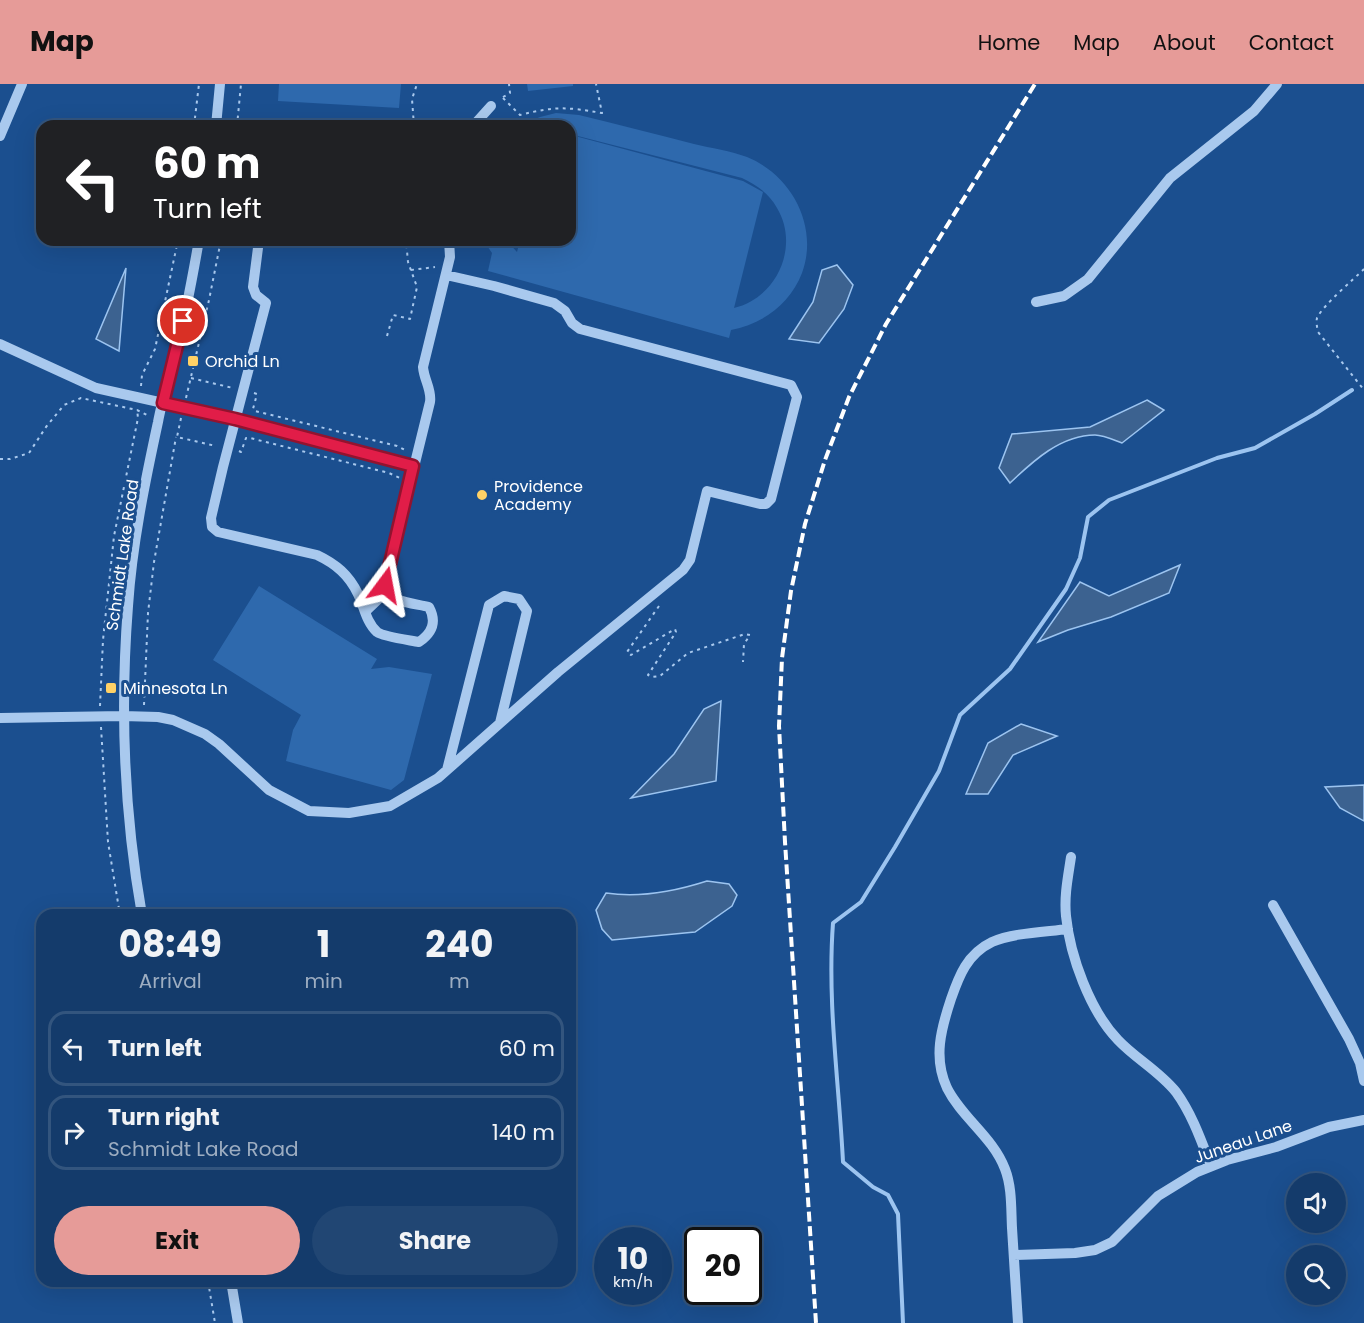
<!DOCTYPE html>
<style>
body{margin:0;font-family:Poppins,sans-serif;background:#214673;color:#f1f3f6;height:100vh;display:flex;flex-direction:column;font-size:22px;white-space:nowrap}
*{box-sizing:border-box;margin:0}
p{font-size:20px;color:#9dadc1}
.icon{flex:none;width:33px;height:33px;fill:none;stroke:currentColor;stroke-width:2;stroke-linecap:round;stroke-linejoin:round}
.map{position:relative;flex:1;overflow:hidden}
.sheet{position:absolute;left:36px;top:825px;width:540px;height:378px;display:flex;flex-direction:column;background:#143b6b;border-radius:18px;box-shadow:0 6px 24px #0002,0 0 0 2px #33557e}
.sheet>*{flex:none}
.guide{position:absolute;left:36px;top:36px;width:540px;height:126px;border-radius:18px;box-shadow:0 6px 24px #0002,0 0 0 2px #33557e;background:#202124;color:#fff;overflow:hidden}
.tools{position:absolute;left:1286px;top:1089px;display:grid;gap:12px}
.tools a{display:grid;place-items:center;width:60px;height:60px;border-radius:50%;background:#143b6b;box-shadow:0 6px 24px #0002,0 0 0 2px #33557e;font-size:30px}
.speed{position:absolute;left:594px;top:1143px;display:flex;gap:12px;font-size:30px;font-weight:700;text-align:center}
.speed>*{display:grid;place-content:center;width:78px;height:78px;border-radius:50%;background:#143b6b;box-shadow:0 6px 24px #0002,0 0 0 2px #33557e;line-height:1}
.speed small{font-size:15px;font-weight:400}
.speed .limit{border:3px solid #111;border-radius:9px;background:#fff;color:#111}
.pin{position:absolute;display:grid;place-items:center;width:51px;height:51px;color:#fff;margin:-26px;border:3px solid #fff;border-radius:50%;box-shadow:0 2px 6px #0007}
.me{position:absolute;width:66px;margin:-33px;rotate:13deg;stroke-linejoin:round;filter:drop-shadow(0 0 4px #0008)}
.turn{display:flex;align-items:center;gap:21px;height:126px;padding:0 18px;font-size:27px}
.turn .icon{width:78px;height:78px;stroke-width:2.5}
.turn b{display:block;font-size:42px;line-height:51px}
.eta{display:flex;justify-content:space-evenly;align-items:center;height:102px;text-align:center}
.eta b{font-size:36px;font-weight:700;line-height:42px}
.button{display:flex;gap:12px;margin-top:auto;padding:12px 18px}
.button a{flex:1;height:69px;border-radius:36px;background:#e69b98;color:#111;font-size:24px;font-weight:700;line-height:69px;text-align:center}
.button a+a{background:#214673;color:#f1f3f6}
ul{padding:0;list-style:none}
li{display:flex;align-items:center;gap:18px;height:75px;margin:0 12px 9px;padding:0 6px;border:3px solid #33557e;border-radius:18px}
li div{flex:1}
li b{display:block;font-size:22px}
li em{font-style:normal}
header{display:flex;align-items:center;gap:36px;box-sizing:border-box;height:84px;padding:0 30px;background:#e69b98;color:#111}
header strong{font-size:28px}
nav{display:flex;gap:33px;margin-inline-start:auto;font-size:21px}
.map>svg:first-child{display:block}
.green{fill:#2e69ad}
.water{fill:#3c6290;stroke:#9cc4f0;stroke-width:1.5}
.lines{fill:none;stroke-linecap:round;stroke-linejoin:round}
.stream{stroke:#9cc4f0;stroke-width:4}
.path{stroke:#a9c9ee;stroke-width:2;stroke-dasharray:3 4.5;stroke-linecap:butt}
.minor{stroke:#a9c9ee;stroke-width:10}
.rail{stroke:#fff;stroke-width:4;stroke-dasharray:10 4.5;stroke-linecap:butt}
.route-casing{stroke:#92132f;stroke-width:15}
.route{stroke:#e11d48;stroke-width:10}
.poi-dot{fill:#ffd166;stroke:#1b4f8f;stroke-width:2}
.labels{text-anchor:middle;stroke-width:6;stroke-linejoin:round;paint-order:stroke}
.poi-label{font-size:16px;fill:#fff;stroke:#1b4f8f;text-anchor:start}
.street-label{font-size:16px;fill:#fff;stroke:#1b4f8f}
</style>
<header>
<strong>Map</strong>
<nav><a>Home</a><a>Map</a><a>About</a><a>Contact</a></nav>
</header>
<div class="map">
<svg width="1364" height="1239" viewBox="0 0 1364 1239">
<rect width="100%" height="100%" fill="#1b4f8f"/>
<path class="green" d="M 279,0 L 401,0 L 399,24 L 278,17 Z
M 527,0 L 573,0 L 573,2 L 528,7 Z
M 556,29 L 579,31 C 617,40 655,50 694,60 C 711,64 731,67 747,73 C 792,91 819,143 802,189 C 790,220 763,240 731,246 L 729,254 L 488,187 L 492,169 L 483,156 L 506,156 L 517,168 L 520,156 L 570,156 L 570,53 L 575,52 L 743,97 L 763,108 L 734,224 C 777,214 800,162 777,124 C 769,109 756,101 742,94 L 570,50 L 570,42 L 518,42 L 540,33 Z
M 259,502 L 377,575 L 371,585 L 389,583 L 432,590 L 404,696 L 391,706 L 286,677 L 293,646 L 301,631 L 213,576 Z"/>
<path class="water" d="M 837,181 L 853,201 L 844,225 L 819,259 L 789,255 L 813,218 L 822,186 Z
M 126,184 L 119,267 L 96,255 Z
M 1147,316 L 1164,326 L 1122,359 C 1114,356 1103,351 1095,351 C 1061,351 1033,377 1010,399 L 999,384 L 1012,350 L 1090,343 Z
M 1180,481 L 1169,509 L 1111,533 L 1068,546 L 1038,558 L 1080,498 L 1109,512 Z
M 721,617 L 716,697 L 631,714 L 674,670 L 704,625 Z
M 1021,640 L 1057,652 L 1013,671 L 988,710 L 966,710 L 988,659 Z
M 1364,701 L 1364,737 L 1340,724 L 1325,703 Z
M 707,797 L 729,800 L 737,811 L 732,822 L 695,848 L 612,856 L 602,845 L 596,826 L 606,809 C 639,814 676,807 707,797 Z"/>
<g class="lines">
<path class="stream" d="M 903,1239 L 898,1130 L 888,1111 L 873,1103 L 843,1078 C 839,998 827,919 833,839 L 861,818 L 895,763 L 939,687 L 960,631 L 1010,585 L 1066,505 L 1080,474 L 1088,433 L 1109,416 L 1217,374 L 1255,364 L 1315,330 L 1352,306"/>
<path class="path" d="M 503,13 L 510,9 L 509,0
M 503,14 L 520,31 C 555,22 567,23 602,29 L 596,0
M 194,42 L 199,0
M 237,42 L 241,0
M 414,42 L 412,15 L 417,0
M 1364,185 C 1353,196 1323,221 1317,234 C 1316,238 1317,243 1318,248 L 1364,306
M 411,186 L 435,183
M 387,252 L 393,231 L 410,235 L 417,203 L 408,178 L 406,156
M 191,294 L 233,304
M 141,302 L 142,291 L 155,265 L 178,156
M 254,309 L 257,310 L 253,325 L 255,327 L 397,362 L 407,367
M 186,314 L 209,216 L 221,156
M 181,334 L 177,353 L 216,362
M 239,367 L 241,368 L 246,354 L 250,354 L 389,389 L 400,394
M 0,375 L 10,375 L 29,369 L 46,343 L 64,321 L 81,314 L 137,326 L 147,331
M 659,522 L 627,568 L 631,571 L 675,545 L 676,548 L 648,591 L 652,593 L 660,592 L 688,569 L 745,550 L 750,551 L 744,560 L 743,578
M 144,621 L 148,529 L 154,478 L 176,353
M 100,622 L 103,556 L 114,452 L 138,334 L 137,325
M 101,643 L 108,758 L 120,831
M 208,1197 L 215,1239"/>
<path class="minor" d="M 216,42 L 220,0
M 473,42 L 491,22
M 0,52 L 22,0
M 259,156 L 253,203 L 256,211 L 266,219 L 223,383 L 211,434 L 212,443 L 218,448 L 317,471 C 336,480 349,491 358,510 C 364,522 366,538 377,548 C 384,553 409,556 419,558 C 432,549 437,538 429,523 C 413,519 389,519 385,501 L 430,318 C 432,306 424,296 423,283 L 450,173 L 449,156
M 1036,218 L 1064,212 L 1088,195 L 1170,94 L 1254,27 L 1277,0
M 0,260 L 96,304 L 235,335 L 413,382
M 365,528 L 386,508
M 0,634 L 123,632 L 158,633 L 173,636 L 205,650 L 219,660 L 269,706 L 309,727 L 349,729 L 390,722 L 438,694 L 558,588 L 683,486 L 690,476 L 707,407 L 760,420 L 766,420 L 771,415 L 797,313 L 791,301 L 580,245 L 572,239 L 565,227 L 554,219 L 494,202 L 446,191
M 447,686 L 489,521 L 504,512 L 519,515 L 527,527 L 500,639
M 1071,773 C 1068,793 1064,812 1066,832 C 1070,872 1090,927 1118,956 C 1136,975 1159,987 1176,1008 C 1192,1030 1201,1056 1211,1082
M 1273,821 L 1349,955 L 1360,979 L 1364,997
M 142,831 C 124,729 120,625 128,522 C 132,461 145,398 158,338 C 163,311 172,285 178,259 C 187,225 193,190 199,156
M 1014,1171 L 1075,1169 L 1095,1166 L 1112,1158 L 1158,1112 L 1197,1088 L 1227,1076 L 1276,1063 L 1329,1043 L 1364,1036
M 231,1197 L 238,1239
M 1018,1239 C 1016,1207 1014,1175 1012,1144 C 1011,1124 1012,1103 1005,1085 C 993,1053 962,1034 947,1004 C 933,974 941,945 951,915 C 959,892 967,870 992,858 C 1012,849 1045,848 1068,845"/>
<path class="rail" d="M 816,1239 L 785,758 L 779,642 L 782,574 L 791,507 L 805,440 L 825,376 L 849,313 L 886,240 L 1035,0"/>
</g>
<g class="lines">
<g class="route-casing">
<path id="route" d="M 183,237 L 163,319 L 235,335 L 413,382 L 385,501"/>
</g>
<use href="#route" class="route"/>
</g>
<g class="poi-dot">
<rect x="187" y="271" width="12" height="12" rx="3"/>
<circle cx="482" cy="411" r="6"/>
<rect x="105" y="598" width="12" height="12" rx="3"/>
</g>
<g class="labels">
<g class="poi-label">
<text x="205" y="283">Orchid Ln</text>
<text x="494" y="408">Providence<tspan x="494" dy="18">Academy</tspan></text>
<text x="123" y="610">Minnesota Ln</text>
</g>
<g class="street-label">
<text transform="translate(122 471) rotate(-82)" y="6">Schmidt Lake Road</text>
<text transform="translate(1243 1057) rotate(-19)" y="6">Juneau Lane</text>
</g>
</g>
</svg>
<div class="tools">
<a><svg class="icon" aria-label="sound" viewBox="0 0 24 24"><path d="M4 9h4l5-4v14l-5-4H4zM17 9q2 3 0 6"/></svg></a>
<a><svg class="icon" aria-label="search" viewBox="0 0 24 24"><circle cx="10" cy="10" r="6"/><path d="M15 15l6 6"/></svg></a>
</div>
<div class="speed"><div>10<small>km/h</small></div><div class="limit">20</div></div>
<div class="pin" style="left:183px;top:237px;background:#d93025"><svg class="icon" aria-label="arrive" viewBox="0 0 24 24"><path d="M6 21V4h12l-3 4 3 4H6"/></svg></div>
<svg class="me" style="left:385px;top:501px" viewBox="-20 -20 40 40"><path d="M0-17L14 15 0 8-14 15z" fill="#e11d48" stroke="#fff" stroke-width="4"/></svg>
<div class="guide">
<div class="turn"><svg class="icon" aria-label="left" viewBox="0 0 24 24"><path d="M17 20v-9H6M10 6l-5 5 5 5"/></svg><div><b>60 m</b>Turn left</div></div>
</div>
<section class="sheet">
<div class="eta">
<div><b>08:49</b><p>Arrival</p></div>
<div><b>1</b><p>min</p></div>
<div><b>240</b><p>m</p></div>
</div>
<ul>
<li><svg class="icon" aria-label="left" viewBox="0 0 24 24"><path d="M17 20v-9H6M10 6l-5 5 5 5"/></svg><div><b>Turn left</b></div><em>60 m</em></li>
<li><svg class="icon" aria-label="right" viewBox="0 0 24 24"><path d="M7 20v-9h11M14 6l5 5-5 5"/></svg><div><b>Turn right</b><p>Schmidt Lake Road</p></div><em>140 m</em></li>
</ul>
<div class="button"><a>Exit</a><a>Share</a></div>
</section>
</div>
